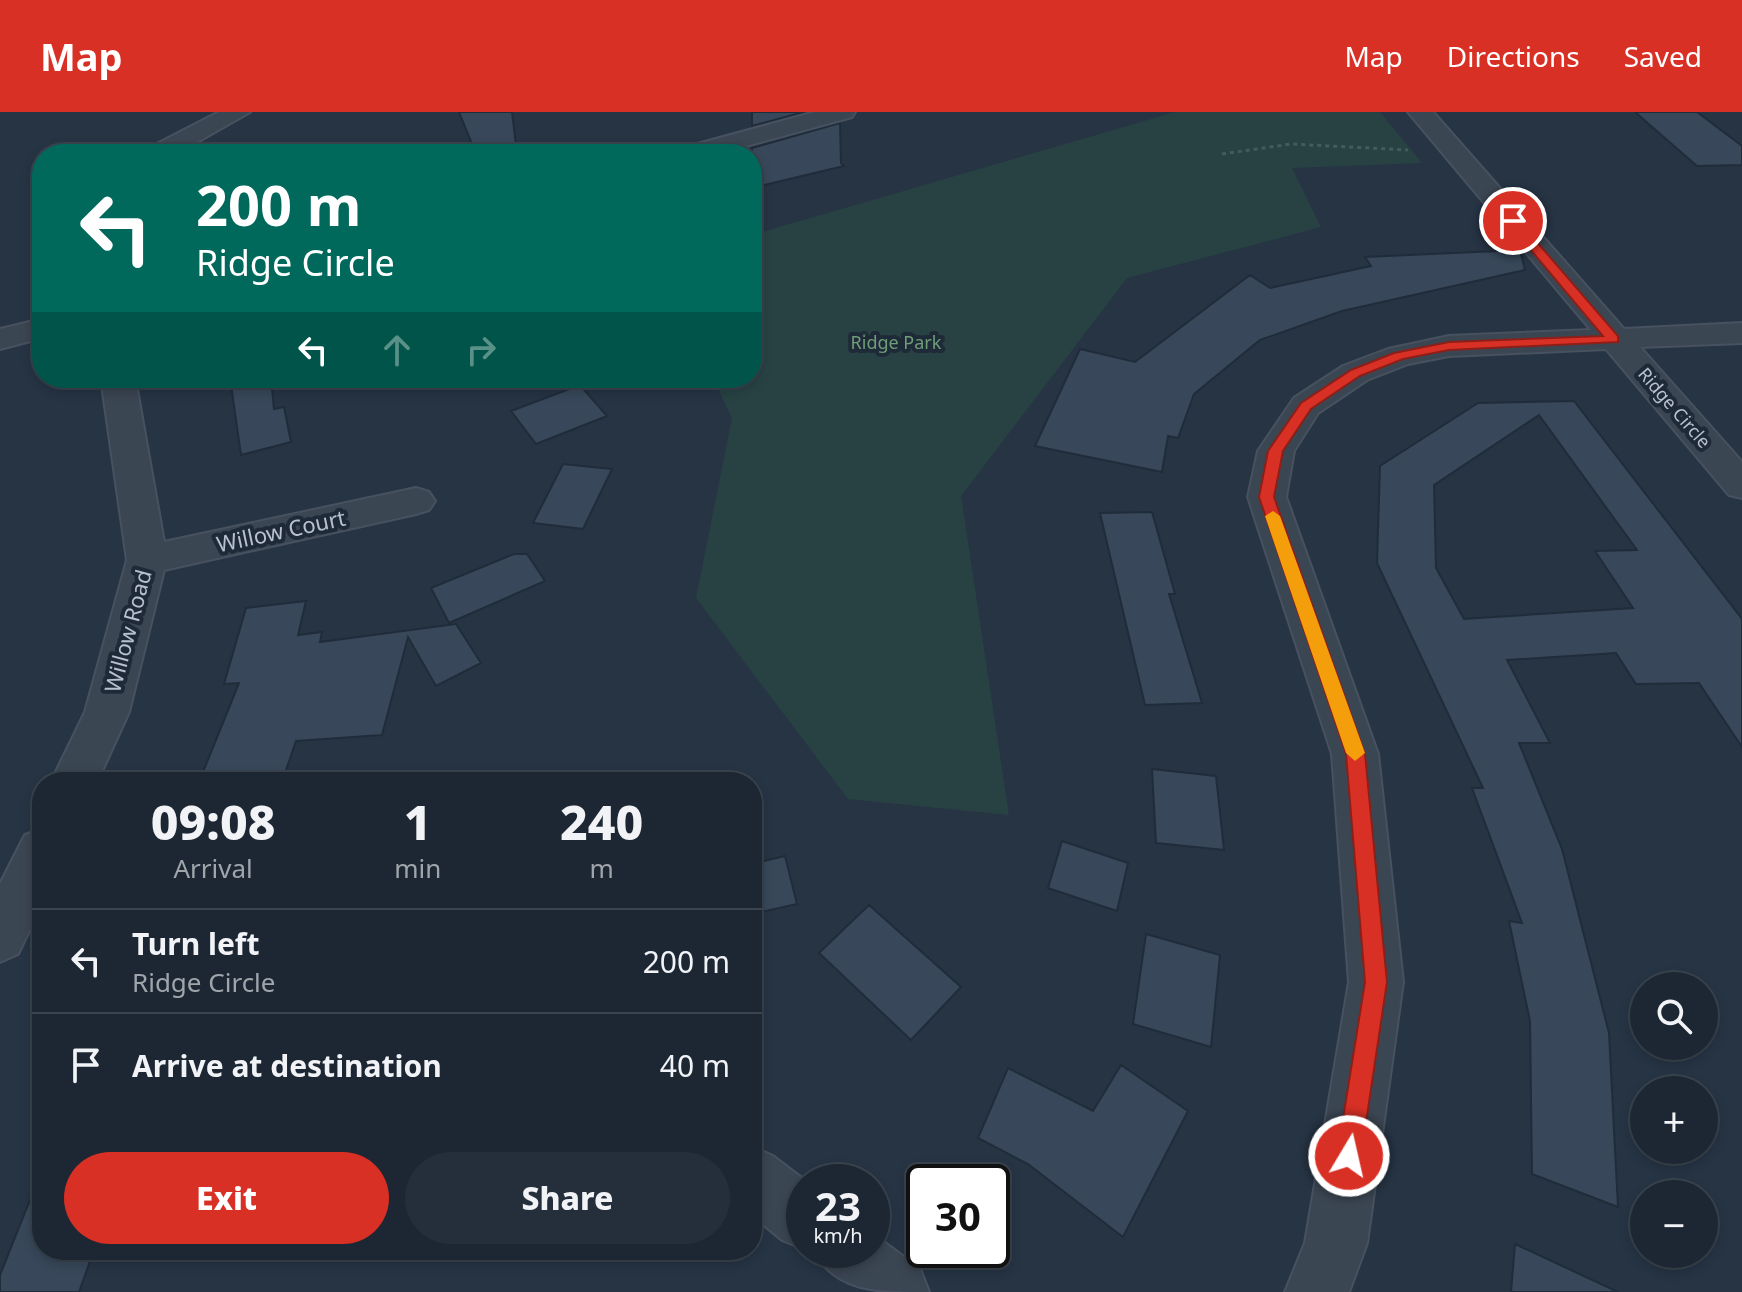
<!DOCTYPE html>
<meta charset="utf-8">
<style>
body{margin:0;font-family:"Noto Sans",sans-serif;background:#252f3b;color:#f1f3f6;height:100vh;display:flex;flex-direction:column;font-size:30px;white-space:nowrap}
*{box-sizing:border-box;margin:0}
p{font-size:26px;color:#a0a5ac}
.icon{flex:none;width:44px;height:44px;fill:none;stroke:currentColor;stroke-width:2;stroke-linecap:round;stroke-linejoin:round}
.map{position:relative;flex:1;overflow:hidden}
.details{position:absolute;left:32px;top:660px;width:730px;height:488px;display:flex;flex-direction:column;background:#1c2733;border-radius:32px;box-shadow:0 4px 12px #0003,0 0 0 2px #3a444e}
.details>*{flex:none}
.top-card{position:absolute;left:32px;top:32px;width:730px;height:244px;border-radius:32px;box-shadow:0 4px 12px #0003,0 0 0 2px #3a444e;background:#00695c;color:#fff;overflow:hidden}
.tools{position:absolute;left:1630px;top:860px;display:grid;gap:16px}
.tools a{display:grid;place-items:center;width:88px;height:88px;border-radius:50%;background:#1c2733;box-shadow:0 4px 12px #0003,0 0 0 2px #3a444e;font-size:40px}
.speed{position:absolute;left:786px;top:1052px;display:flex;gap:16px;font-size:40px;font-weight:700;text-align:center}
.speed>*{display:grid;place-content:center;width:104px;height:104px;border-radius:50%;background:#1c2733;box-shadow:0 4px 12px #0003,0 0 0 2px #3a444e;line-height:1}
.speed small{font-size:20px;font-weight:400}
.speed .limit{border:4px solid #111;border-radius:12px;background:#fff;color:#111}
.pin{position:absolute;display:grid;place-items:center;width:68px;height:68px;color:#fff;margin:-34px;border:4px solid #fff;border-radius:50%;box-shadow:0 2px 8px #0007}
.me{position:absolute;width:88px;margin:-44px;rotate:9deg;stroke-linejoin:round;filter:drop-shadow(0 0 6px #0008)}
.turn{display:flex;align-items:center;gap:28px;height:168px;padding:0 32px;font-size:36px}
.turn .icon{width:104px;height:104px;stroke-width:2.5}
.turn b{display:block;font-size:56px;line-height:68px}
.lanes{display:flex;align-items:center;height:76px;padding:0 32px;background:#0003;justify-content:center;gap:40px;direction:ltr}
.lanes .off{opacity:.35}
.eta{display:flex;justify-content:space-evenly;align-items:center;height:136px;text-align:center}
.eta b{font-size:48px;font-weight:800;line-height:56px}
.primary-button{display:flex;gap:16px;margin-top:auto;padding:16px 32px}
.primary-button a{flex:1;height:92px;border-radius:48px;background:#d93025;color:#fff;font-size:32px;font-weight:800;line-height:92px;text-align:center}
.primary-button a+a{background:#252f3b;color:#f1f3f6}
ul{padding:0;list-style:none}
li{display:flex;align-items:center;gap:24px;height:104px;padding:0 32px;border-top:2px solid #3a444e}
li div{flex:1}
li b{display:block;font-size:30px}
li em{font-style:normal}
header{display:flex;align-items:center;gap:48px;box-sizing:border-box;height:112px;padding:0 40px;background:#d93025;color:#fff}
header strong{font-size:38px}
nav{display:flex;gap:44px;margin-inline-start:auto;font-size:28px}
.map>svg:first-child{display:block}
.green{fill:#284244}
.building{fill:#38485a;stroke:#212c3a;stroke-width:2;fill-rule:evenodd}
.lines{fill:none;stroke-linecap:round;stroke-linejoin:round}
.minor-casing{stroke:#47515f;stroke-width:4}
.path{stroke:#425b5c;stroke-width:3;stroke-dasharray:4 4;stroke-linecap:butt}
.minor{fill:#3b4653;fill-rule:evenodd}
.route{fill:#d93025;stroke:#8d1f18;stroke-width:2}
.slow{fill:#f59e0b}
.labels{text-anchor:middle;stroke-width:8;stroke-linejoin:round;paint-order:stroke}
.far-park-label{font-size:18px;fill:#6e9e78;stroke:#1f2a39}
.far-street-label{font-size:18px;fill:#b8c1cd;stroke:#1f2a39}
.street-label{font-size:22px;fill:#b8c1cd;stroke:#1f2a39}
</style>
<header>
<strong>Map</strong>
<nav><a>Map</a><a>Directions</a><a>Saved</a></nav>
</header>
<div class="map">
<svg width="1742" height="1180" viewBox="0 0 1742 1180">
<rect width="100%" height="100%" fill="#263444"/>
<path class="green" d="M 1175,0 L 1380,0 L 1422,51 L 1292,56 L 1321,115 L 1127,166 L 961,384 L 1009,703 L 848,687 L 696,486 L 732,306 L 713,266 L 752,266 L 752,123 Z"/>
<path class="building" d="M 459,0 L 512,0 L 517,42 L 476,42 Z
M 752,0 L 804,0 L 752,14 Z
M 1635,0 L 1697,0 L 1742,34 L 1742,53 L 1697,54 Z
M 840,11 L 841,51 L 844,54 L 752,76 L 752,36 Z
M 1520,138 L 1525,158 L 1342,199 L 1260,228 L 1194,282 L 1178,326 L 1168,324 L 1162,360 L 1035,334 L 1080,237 L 1135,250 L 1250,163 L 1270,176 L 1371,154 L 1365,145 Z
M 230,266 L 271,266 L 274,297 L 284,295 L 291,330 L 241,343 Z
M 580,273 L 607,304 L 536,332 L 511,299 Z
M 1574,289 L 1742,507 L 1742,635 L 1699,571 L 1636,572 L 1616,541 L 1507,548 L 1550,631 L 1519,631 L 1562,737 L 1609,921 L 1618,1095 L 1532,1062 L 1530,909 L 1509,809 L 1522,811 L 1472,676 L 1483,676 L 1377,451 L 1380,354 L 1478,291 ZM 1539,303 L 1637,438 L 1595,439 L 1633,496 L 1464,507 L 1436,456 L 1434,373 Z
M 563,352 L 612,357 L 583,417 L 533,411 Z
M 1152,400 L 1175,482 L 1169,482 L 1202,591 L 1145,593 L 1100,401 Z
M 514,442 L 527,442 L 545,469 L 449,511 L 431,476 Z
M 306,489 L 298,523 L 322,520 L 320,530 L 456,512 L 481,551 L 436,574 L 408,525 L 382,623 L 296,629 L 282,670 L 199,670 L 239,571 L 224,572 L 246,496 Z
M 1152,657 L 1216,664 L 1224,738 L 1156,731 Z
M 1062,729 L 1128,751 L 1117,799 L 1048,776 Z
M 785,744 L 797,792 L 752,802 L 752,752 Z
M 869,793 L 961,875 L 911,928 L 819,841 Z
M 1146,822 L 1220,843 L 1211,935 L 1133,912 Z
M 1121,953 L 1188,999 L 1123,1125 L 1028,1052 L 978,1026 L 1008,956 L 1093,999 Z
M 40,1063 L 42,1138 L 94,1138 L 79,1180 L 0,1180 L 0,1163 Z
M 1515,1132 L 1618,1180 L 1511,1180 Z"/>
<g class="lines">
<g class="minor-casing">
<path id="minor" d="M 219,0 L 250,0 L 176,42 L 143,42 L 147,37 Z
M 815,0 L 855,0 L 852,5 L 717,42 L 675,42 L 679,37 Z
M 1408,0 L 1433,0 L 1624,217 L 1742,211 L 1742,231 L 1640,235 L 1742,350 L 1742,386 L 1729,383 L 1606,237 L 1449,244 L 1408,252 L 1367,268 L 1318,301 L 1294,339 L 1286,385 L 1378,642 L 1403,870 L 1367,1131 L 1349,1180 L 1285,1180 L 1305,1131 L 1349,870 L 1332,642 L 1248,385 L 1258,339 L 1294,286 L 1343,254 L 1388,237 L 1449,224 L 1591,218 Z
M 42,207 L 42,226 L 0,237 L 0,217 Z
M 101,266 L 135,266 L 164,430 L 416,376 L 429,380 L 435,389 L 429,398 L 416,402 L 164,458 L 129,600 L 97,670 L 51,670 L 85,600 L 127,448 Z
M 42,717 L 42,792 L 18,842 L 0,850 L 0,772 L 25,723 Z
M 752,1035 L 773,1044 L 807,1070 L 804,1070 L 804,1137 L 782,1128 L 752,1103 Z
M 872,1121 L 920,1157 L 929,1180 C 876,1180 836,1180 813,1138 L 872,1138 Z"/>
</g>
<path class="path" d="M 1222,42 L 1291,32 L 1408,38"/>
<use href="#minor" class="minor"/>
</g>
<path class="route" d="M 1509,107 L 1517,107 L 1618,224 L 1618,230 L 1449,238 L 1403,247 L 1360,264 L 1311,297 L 1283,339 L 1274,385 L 1365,642 L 1387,870 L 1361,1044 L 1358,1053 L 1349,1056 L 1340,1053 L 1337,1044 L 1365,870 L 1346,642 L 1259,385 L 1268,339 L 1301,291 L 1351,258 L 1394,241 L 1449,230 L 1603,224 L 1509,112 Z"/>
<path class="slow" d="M 1273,399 L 1280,404 L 1365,641 L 1355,649 L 1346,641 L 1265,404 Z"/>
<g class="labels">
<g class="far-park-label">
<text x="896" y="237">Ridge Park</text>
</g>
<g class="far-street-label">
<text transform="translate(1674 296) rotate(49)" y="6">Ridge Circle</text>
</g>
<g class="street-label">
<text transform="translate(281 419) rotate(-12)" y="8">Willow Court</text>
<text transform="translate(128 519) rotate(-75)" y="8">Willow Road</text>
</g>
</g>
</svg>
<div class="tools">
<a><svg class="icon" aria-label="search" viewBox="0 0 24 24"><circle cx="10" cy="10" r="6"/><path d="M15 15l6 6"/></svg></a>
<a>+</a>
<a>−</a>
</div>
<div class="speed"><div>23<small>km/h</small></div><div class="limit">30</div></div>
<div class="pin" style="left:1513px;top:109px;background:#d93025"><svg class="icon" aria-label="arrive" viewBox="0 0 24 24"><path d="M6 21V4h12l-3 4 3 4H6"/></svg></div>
<svg class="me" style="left:1349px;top:1044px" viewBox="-20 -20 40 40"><circle r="17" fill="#d93025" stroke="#fff" stroke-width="3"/><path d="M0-11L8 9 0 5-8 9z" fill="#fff"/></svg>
<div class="top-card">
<div class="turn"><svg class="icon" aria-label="left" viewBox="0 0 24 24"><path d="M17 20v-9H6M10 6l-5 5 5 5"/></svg><div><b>200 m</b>Ridge Circle</div></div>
<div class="lanes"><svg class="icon" aria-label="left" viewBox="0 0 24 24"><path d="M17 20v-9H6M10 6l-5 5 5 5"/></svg><svg class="icon off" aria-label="ahead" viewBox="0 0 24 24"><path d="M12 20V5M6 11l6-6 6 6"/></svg><svg class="icon off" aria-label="right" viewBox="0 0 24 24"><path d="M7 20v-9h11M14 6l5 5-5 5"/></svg></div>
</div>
<section class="details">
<div class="eta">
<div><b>09:08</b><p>Arrival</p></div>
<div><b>1</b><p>min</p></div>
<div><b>240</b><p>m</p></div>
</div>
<ul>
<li><svg class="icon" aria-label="left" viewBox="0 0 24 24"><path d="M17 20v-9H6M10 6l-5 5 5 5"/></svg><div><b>Turn left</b><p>Ridge Circle</p></div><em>200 m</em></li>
<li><svg class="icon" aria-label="arrive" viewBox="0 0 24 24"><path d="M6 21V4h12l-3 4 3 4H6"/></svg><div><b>Arrive at destination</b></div><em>40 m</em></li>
</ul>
<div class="primary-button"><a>Exit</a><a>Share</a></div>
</section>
</div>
